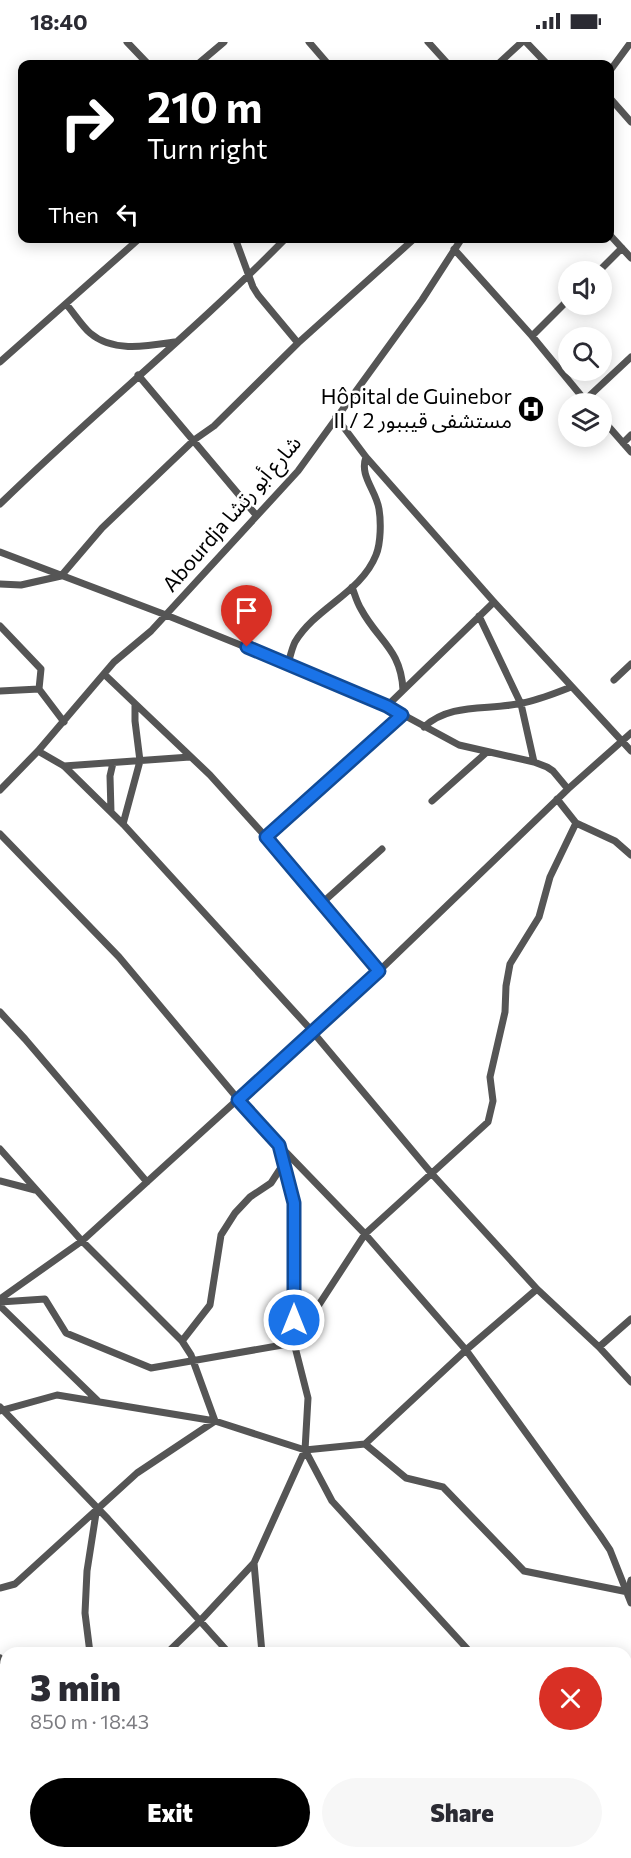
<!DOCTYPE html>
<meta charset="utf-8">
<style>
body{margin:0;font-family:Commissioner,"Noto Sans Arabic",sans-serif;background:#f7f7f7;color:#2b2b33;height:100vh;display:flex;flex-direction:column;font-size:22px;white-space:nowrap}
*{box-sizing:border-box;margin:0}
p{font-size:20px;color:#7c7c81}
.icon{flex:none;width:33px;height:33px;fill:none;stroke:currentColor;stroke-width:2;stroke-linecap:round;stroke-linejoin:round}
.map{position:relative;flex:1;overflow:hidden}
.details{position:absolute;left:0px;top:1605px;width:632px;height:212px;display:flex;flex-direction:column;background:#fff;border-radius:18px 18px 0 0;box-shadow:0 3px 15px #0003}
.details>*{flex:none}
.hud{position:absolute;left:18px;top:18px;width:596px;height:183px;border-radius:12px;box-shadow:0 3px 15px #0003;background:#000;color:#fff;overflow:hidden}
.tools{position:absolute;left:558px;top:219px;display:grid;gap:12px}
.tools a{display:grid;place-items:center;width:54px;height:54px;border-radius:50%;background:#fff;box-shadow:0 3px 15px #0003;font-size:30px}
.pin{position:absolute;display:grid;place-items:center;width:51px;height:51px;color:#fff;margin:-62px -26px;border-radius:50% 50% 50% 0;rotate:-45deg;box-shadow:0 0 6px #0007}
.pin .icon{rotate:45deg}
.me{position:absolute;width:66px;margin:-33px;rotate:0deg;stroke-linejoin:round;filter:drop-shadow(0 0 4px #0008)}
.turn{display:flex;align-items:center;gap:21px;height:126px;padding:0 30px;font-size:27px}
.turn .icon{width:78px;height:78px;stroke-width:2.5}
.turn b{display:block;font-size:42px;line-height:51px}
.then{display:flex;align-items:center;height:57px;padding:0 30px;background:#0003;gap:12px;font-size:22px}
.round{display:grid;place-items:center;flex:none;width:63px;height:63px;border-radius:32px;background:#f7f7f7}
.summary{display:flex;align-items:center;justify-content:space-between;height:102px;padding:0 30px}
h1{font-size:36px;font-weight:800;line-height:45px}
.button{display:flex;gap:12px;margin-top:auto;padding:12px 30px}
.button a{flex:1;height:69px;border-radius:36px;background:#000;color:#fff;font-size:24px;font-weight:800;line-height:69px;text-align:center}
.button a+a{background:#f7f7f7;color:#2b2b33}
.status{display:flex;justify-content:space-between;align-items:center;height:42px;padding:0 30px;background:#fff;direction:ltr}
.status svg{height:16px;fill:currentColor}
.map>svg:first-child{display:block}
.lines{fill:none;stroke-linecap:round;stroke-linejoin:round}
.street{stroke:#555;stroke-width:7}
.secondary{stroke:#222;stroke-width:9}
.route-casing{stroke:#114b97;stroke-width:15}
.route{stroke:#1a73e8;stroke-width:10}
.labels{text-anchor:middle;stroke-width:5;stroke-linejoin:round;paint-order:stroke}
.poi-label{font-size:21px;fill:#000;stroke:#fff;text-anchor:end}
.street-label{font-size:21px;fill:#000;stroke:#fff}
</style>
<div class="status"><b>18:40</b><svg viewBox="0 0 49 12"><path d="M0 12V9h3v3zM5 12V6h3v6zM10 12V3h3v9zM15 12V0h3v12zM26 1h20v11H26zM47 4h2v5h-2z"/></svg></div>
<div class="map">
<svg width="631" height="1816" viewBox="0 0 631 1816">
<rect width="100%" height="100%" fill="#fff"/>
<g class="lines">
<path class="street" d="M 127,0 L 148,22
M 309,0 L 328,22
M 428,0 L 448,22
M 526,0 L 547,22
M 198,22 L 224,0
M 498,22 L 522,0
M 609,30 L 631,0
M 609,55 L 631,80
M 609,192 L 631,216
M 235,196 L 253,245 L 258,253 L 298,301 L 415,196
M 454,207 L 532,294 L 588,362
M 598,230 L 622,206
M 66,262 C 74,271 81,283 90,291 C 113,311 148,304 175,300
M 532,294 L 568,258
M 0,320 L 140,196
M 138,333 L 256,473
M 585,358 L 631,315
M 336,375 L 366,415 L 494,560 L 631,709
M 602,377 L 631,410
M 623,401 L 631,393
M 0,462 C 93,371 195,289 286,196
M 0,510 L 166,573 L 288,622 L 387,664 L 459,703 L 534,720 L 547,725 L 553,729 L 568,747
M 0,542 L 21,543 L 61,534 L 102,486 L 194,398 L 214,384 L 298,301
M 352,545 C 355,553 357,561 361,567 C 378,599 401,607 403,648
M 479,574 L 521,662 L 534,720
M 0,584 L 41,627 L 39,647 L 0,649
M 288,622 C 290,615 292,606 295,600 C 316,565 361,551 376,513 C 381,501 381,479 379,467 C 376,448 359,434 366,415
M 104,632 L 210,733 L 266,795 L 379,929
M 614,638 L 631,622
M 39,647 L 64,680
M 387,664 L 494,560
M 424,685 C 451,660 489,669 522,661 C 539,658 555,651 571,645
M 38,709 L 64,724 L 123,782 L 312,989 L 432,1132 L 537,1247 L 599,1305 L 631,1340
M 64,724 L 190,715
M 0,748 L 38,709 L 114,620 L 151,589 L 298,429 L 422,258 L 462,196
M 557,757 L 576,781 L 615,799 L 631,813
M 432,759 L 487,710
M 111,770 L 110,734 L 113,721
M 123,782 L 140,719 L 135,679 L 135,663
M 0,792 L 119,915 L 238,1057 L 279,1103 L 365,1192 L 466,1308 L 600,1493 L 610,1508 L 631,1561
M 266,795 L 402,673
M 322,861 L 382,807
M 0,970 L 25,997 L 147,1140
M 0,1107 L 82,1199 L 182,1299 L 191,1313 L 215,1379 L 137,1431 L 15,1542 L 0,1546
M 0,1139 L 35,1148
M 0,1257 L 82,1199 L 379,929 L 568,747 L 631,691
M 0,1260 L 45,1257 L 66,1291 L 151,1326 L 294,1301 L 365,1192 L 488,1080 L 493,1059 L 490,1035 L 505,970 L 506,944 L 510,922 L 539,875 L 550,835 L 576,781
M 0,1264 L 98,1359
M 182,1299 L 210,1263 L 221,1193 L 235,1171 L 250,1155 L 271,1141 L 284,1121
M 599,1305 L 631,1277
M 0,1365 L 108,1477 L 229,1611
M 0,1369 L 57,1353 L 215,1379 L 305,1408 L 365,1402 L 466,1308 L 537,1247
M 365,1402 L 406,1436 L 443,1445 L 524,1529 L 628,1550
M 305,1408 L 332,1459 L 471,1611
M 254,1521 L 262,1611
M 628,1550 L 631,1538
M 90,1611 L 85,1571 L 87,1529 L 97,1465
M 167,1611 L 200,1579 L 254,1521 L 305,1408 L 308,1356 L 294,1301 L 294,1161 L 279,1105
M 0,1616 L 6,1623
M 180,1810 L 185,1816
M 427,1810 L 433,1816
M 255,1816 L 256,1810"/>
<path class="secondary" d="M 626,1713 L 631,1708
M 512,1816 L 518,1810"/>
</g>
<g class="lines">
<g class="route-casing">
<path id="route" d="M 247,605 L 387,664 L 402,673 L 266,795 L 379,929 L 238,1058 L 279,1103 L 294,1161 L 294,1278"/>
</g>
<use href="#route" class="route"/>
</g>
<defs>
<g id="hospital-disc" transform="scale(1.35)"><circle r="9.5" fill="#000" stroke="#fff"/><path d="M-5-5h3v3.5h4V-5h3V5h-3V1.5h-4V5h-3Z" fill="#fff"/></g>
</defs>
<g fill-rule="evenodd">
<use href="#hospital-disc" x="531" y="367"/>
</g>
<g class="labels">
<g class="poi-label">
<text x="512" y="362">Hôpital de Guinebor<tspan x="512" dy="24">II / مستشفى قيببور 2</tspan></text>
</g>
<g class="street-label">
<text transform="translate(232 472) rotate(-49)" y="7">Abourdja شارع أبو رتشا</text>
</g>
</g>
</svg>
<div class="tools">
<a><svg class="icon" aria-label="sound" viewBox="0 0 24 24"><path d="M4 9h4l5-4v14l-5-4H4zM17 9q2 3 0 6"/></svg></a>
<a><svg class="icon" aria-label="search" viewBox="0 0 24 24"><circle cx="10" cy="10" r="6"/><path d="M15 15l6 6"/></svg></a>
<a><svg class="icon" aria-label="layers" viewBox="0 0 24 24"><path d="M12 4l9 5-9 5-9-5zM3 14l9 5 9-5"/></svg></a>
</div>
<div class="pin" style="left:247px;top:605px;background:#d93025"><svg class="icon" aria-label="arrive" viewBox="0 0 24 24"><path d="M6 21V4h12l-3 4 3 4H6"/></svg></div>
<svg class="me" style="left:294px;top:1278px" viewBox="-20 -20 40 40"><circle r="17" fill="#1a73e8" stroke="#fff" stroke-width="3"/><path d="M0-11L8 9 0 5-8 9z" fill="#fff"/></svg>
<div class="hud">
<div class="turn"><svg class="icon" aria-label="right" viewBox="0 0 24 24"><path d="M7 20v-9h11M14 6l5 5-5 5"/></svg><div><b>210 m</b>Turn right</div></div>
<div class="then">Then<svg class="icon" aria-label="left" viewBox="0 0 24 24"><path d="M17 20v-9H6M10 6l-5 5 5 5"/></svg></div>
</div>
<section class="details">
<div class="summary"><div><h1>3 min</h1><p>850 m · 18:43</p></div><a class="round" style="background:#d93025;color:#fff"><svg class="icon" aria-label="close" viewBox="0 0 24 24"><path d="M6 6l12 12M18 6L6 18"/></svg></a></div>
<div class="button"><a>Exit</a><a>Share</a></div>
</section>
</div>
